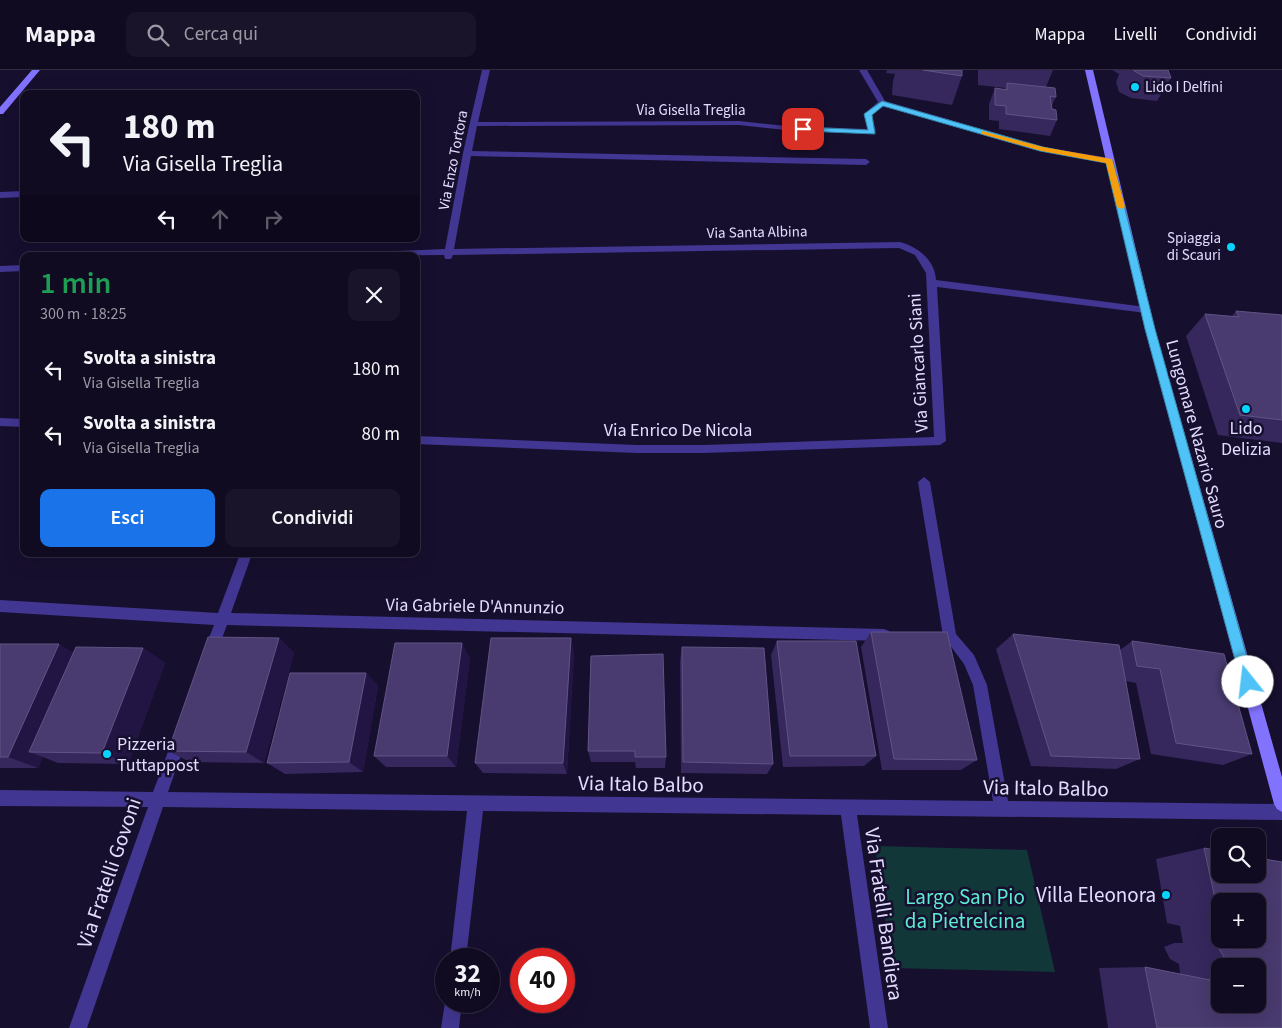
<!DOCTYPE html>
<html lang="it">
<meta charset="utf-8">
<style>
body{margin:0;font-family:"Source Sans 3",sans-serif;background:#1a142a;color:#f1f3f6;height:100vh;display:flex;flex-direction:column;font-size:19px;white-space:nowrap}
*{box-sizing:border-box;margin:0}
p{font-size:16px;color:#9c9ba5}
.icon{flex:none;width:28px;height:28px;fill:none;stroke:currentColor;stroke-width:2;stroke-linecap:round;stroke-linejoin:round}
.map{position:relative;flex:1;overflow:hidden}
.details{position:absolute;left:20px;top:182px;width:400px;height:305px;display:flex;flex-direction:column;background:#110b22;border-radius:10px;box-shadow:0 5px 20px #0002,0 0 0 1px #302b40}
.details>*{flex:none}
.top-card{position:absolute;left:20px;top:20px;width:400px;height:152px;border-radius:10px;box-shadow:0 5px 20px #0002,0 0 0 1px #302b40;background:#110b22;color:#f1f3f6;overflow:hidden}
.controls{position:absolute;left:1211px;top:758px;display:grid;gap:10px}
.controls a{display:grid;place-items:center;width:55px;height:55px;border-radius:10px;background:#110b22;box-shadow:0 5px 20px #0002,0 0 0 1px #302b40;font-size:25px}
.speed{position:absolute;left:435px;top:878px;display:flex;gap:10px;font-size:25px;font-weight:700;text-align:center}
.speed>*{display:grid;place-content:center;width:65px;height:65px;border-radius:50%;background:#110b22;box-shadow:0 5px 20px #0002,0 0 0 1px #302b40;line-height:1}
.speed small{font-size:12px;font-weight:400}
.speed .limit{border:8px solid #d22;background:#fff;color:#111}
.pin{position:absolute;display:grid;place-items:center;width:42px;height:42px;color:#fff;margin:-21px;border-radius:10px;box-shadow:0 2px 8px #0006}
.me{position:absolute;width:55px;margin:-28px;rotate:344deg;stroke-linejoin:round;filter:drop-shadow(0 0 4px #0008)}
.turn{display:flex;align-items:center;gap:18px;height:105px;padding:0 20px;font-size:22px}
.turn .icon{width:65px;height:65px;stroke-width:2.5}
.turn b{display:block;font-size:35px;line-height:42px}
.lanes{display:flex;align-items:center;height:48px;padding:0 20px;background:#0003;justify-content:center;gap:25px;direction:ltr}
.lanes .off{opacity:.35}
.round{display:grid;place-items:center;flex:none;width:52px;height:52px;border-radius:10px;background:#1a142a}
.summary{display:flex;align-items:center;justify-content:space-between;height:85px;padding:0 20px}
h1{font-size:30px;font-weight:600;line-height:38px;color:#1e9e55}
.primary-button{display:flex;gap:10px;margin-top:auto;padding:10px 20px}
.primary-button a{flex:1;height:58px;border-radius:10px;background:#1a73e8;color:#fff;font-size:20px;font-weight:600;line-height:58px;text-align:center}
.primary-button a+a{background:#1a142a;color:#f1f3f6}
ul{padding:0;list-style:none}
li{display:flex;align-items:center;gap:15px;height:65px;padding:0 20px}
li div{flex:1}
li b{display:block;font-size:19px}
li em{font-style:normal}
header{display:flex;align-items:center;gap:30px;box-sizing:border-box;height:70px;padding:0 25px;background:#110b22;border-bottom:1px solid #302b40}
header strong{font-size:24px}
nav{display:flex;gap:28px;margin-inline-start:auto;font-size:18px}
.search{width:350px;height:45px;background:#1a142a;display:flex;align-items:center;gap:12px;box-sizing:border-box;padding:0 18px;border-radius:10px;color:#9c9ba5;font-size:19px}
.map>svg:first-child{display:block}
.green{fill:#123739}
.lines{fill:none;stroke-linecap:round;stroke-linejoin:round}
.street{fill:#413691;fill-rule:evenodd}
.secondary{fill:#8273ff;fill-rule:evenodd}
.wall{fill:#36275d;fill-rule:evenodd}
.shaded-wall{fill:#221543}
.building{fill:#493a6f;stroke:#615485}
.route{fill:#4fc3f7;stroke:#337fa1}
.slow{fill:#f59e0b}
.poi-dot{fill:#08d3ff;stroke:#170f2e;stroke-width:2}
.labels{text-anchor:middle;stroke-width:5;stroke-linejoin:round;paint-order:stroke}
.far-poi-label{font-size:15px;fill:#e3dcff;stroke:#170f2e;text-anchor:start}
.far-street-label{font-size:15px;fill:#e3dcff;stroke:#170f2e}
.street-label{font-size:18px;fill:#e3dcff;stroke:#170f2e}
.poi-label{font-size:18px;fill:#e3dcff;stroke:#170f2e}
.near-street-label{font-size:21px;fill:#e3dcff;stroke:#170f2e}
.near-poi-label{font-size:21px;fill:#e3dcff;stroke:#170f2e;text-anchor:end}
.near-park-label{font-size:21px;fill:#5cebd3;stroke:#170f2e}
</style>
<header>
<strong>Mappa</strong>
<div class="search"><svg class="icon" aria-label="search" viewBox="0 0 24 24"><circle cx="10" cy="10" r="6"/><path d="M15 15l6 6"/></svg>Cerca qui</div>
<nav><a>Mappa</a><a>Livelli</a><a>Condividi</a></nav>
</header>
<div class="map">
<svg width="1282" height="958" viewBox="0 0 1282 958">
<rect width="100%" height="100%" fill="#170f2e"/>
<path class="green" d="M 875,776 L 1027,780 L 1055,902 L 892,898 Z"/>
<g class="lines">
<path class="street" d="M 482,0 L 490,0 L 478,52 L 739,51 L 786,56 L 867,59 L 864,44 L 878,32 L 859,0 L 867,0 L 885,31 L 1043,77 L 1110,88 L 1114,91 L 1110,94 L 1039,81 L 883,36 L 872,45 L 876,62 L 872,64 L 786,60 L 739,55 L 477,56 L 472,81 L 866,89 L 870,92 L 866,95 L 471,86 L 454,179 L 900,172 C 918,177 935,190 936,210 L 1146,237 L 1151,240 L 1146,243 L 937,217 L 946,371 L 940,375 L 703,383 L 637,383 L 416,374 L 416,366 L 637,375 L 703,375 L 934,367 L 926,203 L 915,185 L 899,178 L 453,185 L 451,189 L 445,189 L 444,185 L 342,186 L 347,183 L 445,179 L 463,83 Z
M 24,121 L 24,127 L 0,128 L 0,122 Z
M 24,195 L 24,201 L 0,202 L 0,196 Z
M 0,348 L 24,349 L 24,357 L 0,356 Z
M 924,407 L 930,412 L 956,564 L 974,585 L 987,615 L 1008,731 L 1282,734 L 1282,750 L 857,745 L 888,958 L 870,958 L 841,745 L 483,741 L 466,889 L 450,889 L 467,741 L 163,737 L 87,958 L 69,958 L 148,737 L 0,736 L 0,720 L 153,722 L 175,663 L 180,661 L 185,663 L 187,668 L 168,722 L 993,731 L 973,615 L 964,594 L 943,566 L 918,412 Z
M 240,484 L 252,484 L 231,543 L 884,559 L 889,561 L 891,565 L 889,569 L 884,571 L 227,555 L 215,587 L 210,589 L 205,587 L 203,583 L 214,555 L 0,542 L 0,530 L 218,543 Z
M 446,926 L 446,931 L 462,931 L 459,958 L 441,958 Z"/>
<path class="secondary" d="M 32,0 L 40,0 L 3,44 L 0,44 L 0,37 Z
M 1085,0 L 1093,0 L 1155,259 L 1282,707 L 1282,742 L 1277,739 L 1274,734 L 1145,259 Z"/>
</g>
<path class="wall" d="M 887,0 L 962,0 L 962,6 L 952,35 L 892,25 L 893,11 L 895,4 L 886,3 Z
M 978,0 L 1053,0 L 1046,17 L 1056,27 L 1051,37 L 1052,39 L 1057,50 L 1050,66 L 999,59 L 999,51 L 989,50 L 989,34 L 995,18 L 1004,19 L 1005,18 L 978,15 Z
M 1112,0 L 1168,0 L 1171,8 L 1157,31 L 1131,28 L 1119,22 L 1116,12 L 1119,4 Z
M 1236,241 L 1282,245 L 1282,373 L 1218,365 L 1186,266 L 1205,244 L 1231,247 Z
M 871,562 L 977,690 L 961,700 L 882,700 L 861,577 Z
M 1013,564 L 1120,580 L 1132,571 L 1252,684 L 1223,695 L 1151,684 L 1136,613 L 1126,611 L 1140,689 L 1116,699 L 1031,696 L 996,579 Z
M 279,568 L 294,583 L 264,693 L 190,692 L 168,681 Z
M 571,568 L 574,583 L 567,704 L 483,703 L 475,693 Z
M 777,571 L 876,686 L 864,696 L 783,697 L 771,585 Z
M 0,574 L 73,582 L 143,578 L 165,593 L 128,694 L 58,693 L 43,687 L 38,698 L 0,698 Z
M 682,577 L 773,694 L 767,704 L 681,703 L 680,591 Z
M 591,586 L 666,687 L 665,698 L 636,698 L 635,692 L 591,692 L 588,681 Z
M 470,588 L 456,697 L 386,697 L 374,686 Z
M 366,603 L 378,616 L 363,702 L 285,704 L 267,693 Z
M 1204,778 L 1220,781 L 1220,804 L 1258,804 L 1258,788 L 1282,792 L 1282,958 L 1108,958 L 1099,898 L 1145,897 L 1180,904 L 1179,894 L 1170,889 L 1164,877 L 1174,873 L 1183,873 L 1180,856 L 1167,853 L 1156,789 ZM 1220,831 L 1258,831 L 1258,869 L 1220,869 ZM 1220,896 L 1258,896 L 1258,934 L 1220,934 Z"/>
<path class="shaded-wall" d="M 279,568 L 294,583 L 264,693 L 246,682 Z
M 571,568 L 574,583 L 567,704 L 563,693 Z
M 462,573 L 470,588 L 456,697 L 447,686 Z
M 59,574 L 84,589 L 29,682 L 43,687 L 38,698 L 8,687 Z
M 143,578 L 165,593 L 128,694 L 102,683 Z
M 366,603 L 378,616 L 363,702 L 349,692 Z"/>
<path class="building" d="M 923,0 L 962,0 L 962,6 Z
M 1133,0 L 1168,0 L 1171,8 L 1143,6 Z
M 1007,13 L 1055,18 L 1056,27 L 1050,26 L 1052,39 L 1056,40 L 1057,50 L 1006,44 L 1006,36 L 995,35 L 995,18 L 1007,20 Z
M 1236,241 L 1282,245 L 1282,350 L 1240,345 L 1205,244 L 1239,247 Z
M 871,562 L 947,562 L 977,690 L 894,689 Z
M 1013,564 L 1119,575 L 1140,689 L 1051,686 Z
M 208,567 L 279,568 L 246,682 L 168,681 Z
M 491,568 L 571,568 L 563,693 L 475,693 Z
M 777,571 L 856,571 L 876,686 L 790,686 Z
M 1132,571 L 1224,584 L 1252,684 L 1176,673 L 1160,599 L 1137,596 Z
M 395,573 L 462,573 L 447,686 L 374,686 Z
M 0,574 L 59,574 L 8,687 L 0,687 Z
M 76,577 L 143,578 L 102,683 L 29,682 Z
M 682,577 L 764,578 L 773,694 L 683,692 Z
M 663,584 L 666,687 L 635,687 L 635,681 L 588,681 L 591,586 Z
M 290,603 L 366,603 L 349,692 L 267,693 Z
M 1204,778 L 1220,781 L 1220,804 L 1258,804 L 1258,788 L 1282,792 L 1282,958 L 1157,958 L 1145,897 L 1220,912 L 1220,934 L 1258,934 L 1258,896 L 1234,896 L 1233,892 L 1224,887 L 1216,874 L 1226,870 L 1238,872 L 1237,869 L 1258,869 L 1258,831 L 1220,831 L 1220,847 L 1219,847 Z"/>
<path class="route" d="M 882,31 L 1043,77 L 1113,91 L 1155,259 L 1254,612 L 1252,616 L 1248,618 L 1243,616 L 1241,612 L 1145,259 L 1106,93 L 1040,81 L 883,36 L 872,45 L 875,64 L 803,61 L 799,59 L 803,57 L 868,60 L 864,44 Z"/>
<path class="slow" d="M 982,61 L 1043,77 L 1112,89 L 1125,137 L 1121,139 L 1117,137 L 1106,93 L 1042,81 L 982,64 Z"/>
<g class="poi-dot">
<circle cx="1135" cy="17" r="5"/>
<circle cx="1231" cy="177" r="5"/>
<circle cx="1246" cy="339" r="5"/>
<circle cx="107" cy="684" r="5"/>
<circle cx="1166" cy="825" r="5"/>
</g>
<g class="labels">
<g class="far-poi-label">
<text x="1145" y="22">Lido I Delfini</text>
<text x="1221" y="173" text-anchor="end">Spiaggia<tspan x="1221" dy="17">di Scauri</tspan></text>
</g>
<g class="far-street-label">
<text x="691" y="45">Via Gisella Treglia</text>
<text transform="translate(453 90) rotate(-79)" y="5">Via Enzo Tortora</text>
<text transform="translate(757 162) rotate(-1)" y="5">Via Santa Albina</text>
</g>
<g class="street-label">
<text transform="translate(918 293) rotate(-93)" y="6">Via Giancarlo Siani</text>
<text x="678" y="366">Via Enrico De Nicola</text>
<text transform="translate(1197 364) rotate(75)" y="6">Lungomare Nazario Sauro</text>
<text transform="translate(475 536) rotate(1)" y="6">Via Gabriele D'Annunzio</text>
</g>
<g class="poi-label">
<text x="1246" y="364">Lido<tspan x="1246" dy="21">Delizia</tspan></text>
<text x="117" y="680" text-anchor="start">Pizzeria<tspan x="117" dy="21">Tuttappost</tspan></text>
</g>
<g class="near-street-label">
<text transform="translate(641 714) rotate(1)" y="7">Via Italo Balbo</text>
<text transform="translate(1046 718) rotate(1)" y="7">Via Italo Balbo</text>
<text transform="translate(109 803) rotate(-71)" y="7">Via Fratelli Govoni</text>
<text transform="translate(884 844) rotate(82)" y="7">Via Fratelli Bandiera</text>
</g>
<g class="near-poi-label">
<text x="1156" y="832">Villa Eleonora</text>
</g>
<g class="near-park-label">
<text x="965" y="834">Largo San Pio<tspan x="965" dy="24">da Pietrelcina</tspan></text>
</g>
</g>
</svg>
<div class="controls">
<a><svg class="icon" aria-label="search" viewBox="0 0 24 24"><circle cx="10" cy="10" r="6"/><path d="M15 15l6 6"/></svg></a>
<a>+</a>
<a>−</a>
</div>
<div class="speed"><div>32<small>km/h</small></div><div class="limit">40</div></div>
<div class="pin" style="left:803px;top:59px;background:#d93025"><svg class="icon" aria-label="arrive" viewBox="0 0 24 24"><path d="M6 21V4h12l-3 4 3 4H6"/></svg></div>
<svg class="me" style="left:1248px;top:612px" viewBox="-20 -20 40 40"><circle r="19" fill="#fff"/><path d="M0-13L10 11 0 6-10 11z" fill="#4fc3f7"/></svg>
<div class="top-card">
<div class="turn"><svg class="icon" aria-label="left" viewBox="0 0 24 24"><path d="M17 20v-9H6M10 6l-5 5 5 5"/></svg><div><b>180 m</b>Via Gisella Treglia</div></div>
<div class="lanes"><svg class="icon" aria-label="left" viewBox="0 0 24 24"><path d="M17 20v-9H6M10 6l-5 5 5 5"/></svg><svg class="icon off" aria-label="ahead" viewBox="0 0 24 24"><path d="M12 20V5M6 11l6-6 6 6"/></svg><svg class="icon off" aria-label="right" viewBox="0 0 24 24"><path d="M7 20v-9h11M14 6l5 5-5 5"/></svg></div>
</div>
<section class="details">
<div class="summary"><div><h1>1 min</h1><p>300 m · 18:25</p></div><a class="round"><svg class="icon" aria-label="close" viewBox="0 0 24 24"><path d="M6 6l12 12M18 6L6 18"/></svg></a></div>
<ul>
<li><svg class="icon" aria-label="left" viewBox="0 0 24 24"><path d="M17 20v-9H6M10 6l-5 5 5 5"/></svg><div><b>Svolta a sinistra</b><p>Via Gisella Treglia</p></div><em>180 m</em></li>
<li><svg class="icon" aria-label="left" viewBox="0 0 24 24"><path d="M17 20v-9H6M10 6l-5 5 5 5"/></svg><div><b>Svolta a sinistra</b><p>Via Gisella Treglia</p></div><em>80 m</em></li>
</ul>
<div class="primary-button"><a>Esci</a><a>Condividi</a></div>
</section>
</div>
